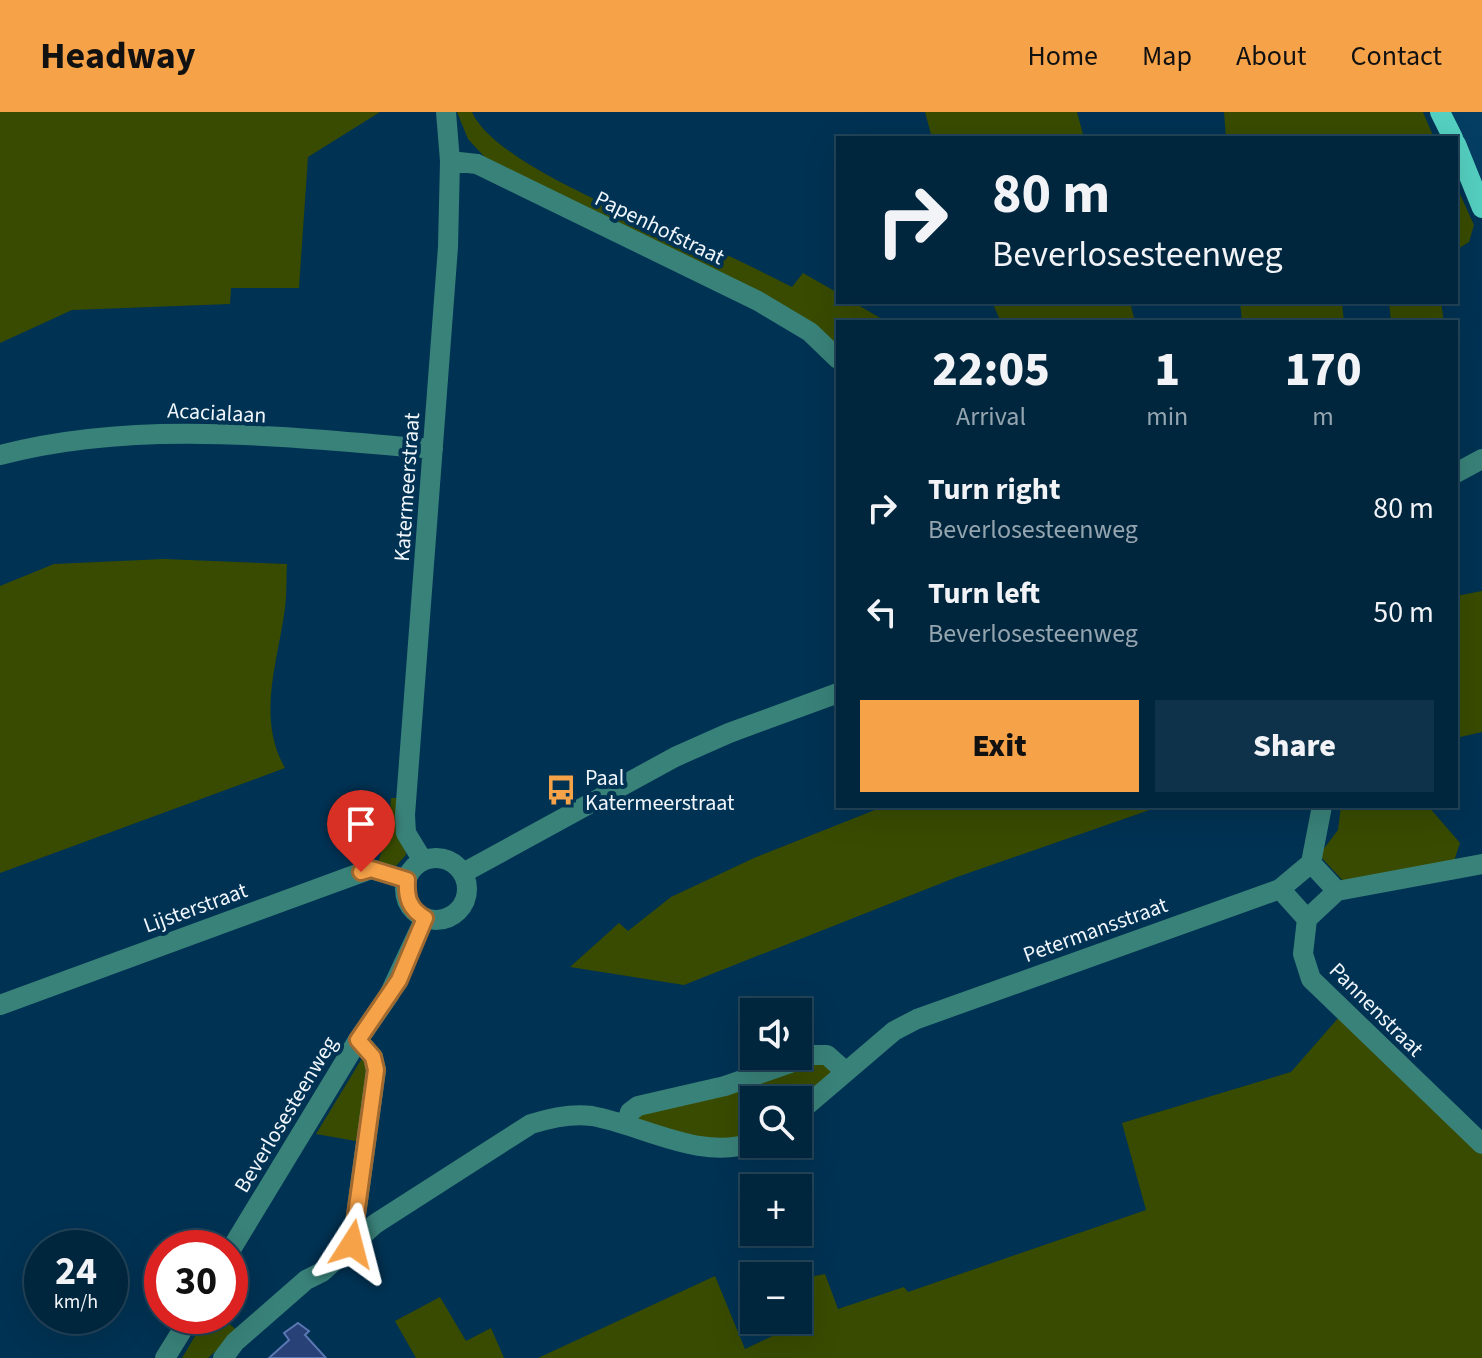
<!DOCTYPE html>
<meta charset="utf-8">
<style>
body{margin:0;font-family:"Source Sans 3",sans-serif;background:#0e3249;color:#f1f3f6;height:100vh;display:flex;flex-direction:column;font-size:30px;white-space:nowrap}
*{box-sizing:border-box;margin:0}
p{font-size:26px;color:#95a5b0}
.icon{flex:none;width:44px;height:44px;fill:none;stroke:currentColor;stroke-width:2;stroke-linecap:round;stroke-linejoin:round}
.map{position:relative;flex:1;overflow:hidden}
.panel{position:absolute;left:836px;top:208px;width:622px;height:488px;display:flex;flex-direction:column;background:#00263e;border-radius:0px;box-shadow:0 8px 32px #0002,0 0 0 2px #224358}
.panel>*{flex:none}
.top-card{position:absolute;left:836px;top:24px;width:622px;height:168px;border-radius:0px;box-shadow:0 8px 32px #0002,0 0 0 2px #224358;background:#00263e;color:#f1f3f6;overflow:hidden}
.tools{position:absolute;left:740px;top:886px;display:grid;gap:16px}
.tools a{display:grid;place-items:center;width:72px;height:72px;border-radius:0px;background:#00263e;box-shadow:0 8px 32px #0002,0 0 0 2px #224358;font-size:40px}
.speed{position:absolute;left:24px;top:1118px;display:flex;gap:16px;font-size:40px;font-weight:700;text-align:center}
.speed>*{display:grid;place-content:center;width:104px;height:104px;border-radius:50%;background:#00263e;box-shadow:0 8px 32px #0002,0 0 0 2px #224358;line-height:1}
.speed small{font-size:20px;font-weight:400}
.speed .limit{border:12px solid #d22;background:#fff;color:#111}
.pin{position:absolute;display:grid;place-items:center;width:68px;height:68px;color:#fff;margin:-82px -34px;border-radius:50% 50% 50% 0;rotate:-45deg;box-shadow:0 0 8px #0007}
.pin .icon{rotate:45deg}
.me{position:absolute;width:88px;margin:-44px;rotate:9deg;stroke-linejoin:round;filter:drop-shadow(0 0 6px #0008)}
.turn{display:flex;align-items:center;gap:28px;height:168px;padding:0 24px;font-size:36px}
.turn .icon{width:104px;height:104px;stroke-width:2.5}
.turn b{display:block;font-size:56px;line-height:68px}
.eta{display:flex;justify-content:space-evenly;align-items:center;height:136px;text-align:center}
.eta b{font-size:48px;font-weight:800;line-height:56px}
.primary-button{display:flex;gap:16px;margin-top:auto;padding:16px 24px}
.primary-button a{flex:1;height:92px;border-radius:0px;background:#f6a248;color:#111;font-size:32px;font-weight:800;line-height:92px;text-align:center}
.primary-button a+a{background:#0e3249;color:#f1f3f6}
ul{padding:0;list-style:none}
li{display:flex;align-items:center;gap:24px;height:104px;padding:0 24px}
li div{flex:1}
li b{display:block;font-size:30px}
li em{font-style:normal}
header{display:flex;align-items:center;gap:48px;box-sizing:border-box;height:112px;padding:0 40px;background:#f6a248;color:#111}
header strong{font-size:38px}
nav{display:flex;gap:44px;margin-inline-start:auto;font-size:28px}
.map>svg:first-child{display:block}
.built{fill:#053e63}
.green{fill:#394b01}
.building{fill:#284177;stroke:#5b77b2;stroke-width:2}
.lines{fill:none;stroke-linecap:round;stroke-linejoin:round}
.minor{stroke:#398279;stroke-width:20}
.major{stroke:#54d0c1;stroke-width:20}
.route-casing{stroke:#a0692f;stroke-width:20}
.route{stroke:#f6a248;stroke-width:14}
.labels{text-anchor:middle;stroke-width:8;stroke-linejoin:round;paint-order:stroke}
.street-label{font-size:22px;fill:#f0f6fb;stroke:#003253}
.poi-label{font-size:22px;fill:#f0f6fb;stroke:#003253;text-anchor:start}
</style>
<header>
<strong>Headway</strong>
<nav><a>Home</a><a>Map</a><a>About</a><a>Contact</a></nav>
</header>
<div class="map">
<svg width="1482" height="1246" viewBox="0 0 1482 1246">
<rect width="100%" height="100%" fill="#003253"/>
<path class="built" d="M 1450,0 L 1482,0 L 1482,67 Z"/>
<path class="green" d="M 0,0 L 380,0 L 308,45 L 299,176 L 231,176 L 230,192 L 72,198 L 0,231 Z
M 457,0 L 472,0 C 496,56 672,120 731,145 C 751,154 772,165 792,175 L 803,161 L 838,181 L 838,190 L 853,190 L 887,210 L 838,210 L 838,235 L 492,53 L 468,27 Z
M 925,0 L 1077,0 L 1084,26 L 932,26 Z
M 1224,0 L 1423,0 L 1434,26 L 1226,26 Z
M 1456,73 L 1474,113 L 1469,130 L 1456,138 Z
M 992,190 L 1130,190 L 1135,210 L 1001,210 Z
M 1240,190 L 1342,190 L 1344,210 L 1242,210 Z
M 1389,190 L 1441,190 L 1444,210 L 1391,210 Z
M 164,447 L 287,452 C 286,467 287,482 285,496 C 278,550 256,605 285,656 L 0,761 L 0,474 L 54,452 Z
M 1482,479 L 1482,620 L 1456,626 L 1456,484 Z
M 391,686 L 399,686 L 406,743 L 396,754 L 378,750 L 388,721 Z
M 885,694 L 1161,694 L 957,765 L 684,873 L 570,855 L 619,811 L 628,819 L 671,785 L 754,746 Z
M 1341,694 L 1428,694 L 1460,731 L 1453,752 L 1347,773 L 1319,743 L 1338,718 Z
M 1340,904 L 1482,1042 L 1482,1246 L 538,1246 L 715,1164 L 745,1237 L 796,1213 L 798,1167 L 825,1162 L 838,1197 L 904,1175 L 908,1180 L 1146,1098 L 1122,1011 L 1291,960 Z
M 822,946 L 833,962 L 798,988 L 754,988 L 754,1024 L 707,1028 L 635,1010 L 635,1001 Z
M 368,947 L 361,1030 L 316,1022 L 361,948 Z
M 440,1185 L 466,1229 L 491,1216 L 504,1246 L 416,1246 L 395,1209 Z
M 207,1204 L 220,1204 L 238,1219 L 208,1246 L 182,1246 Z"/>
<path class="building" d="M 298,1211 L 309,1219 L 305,1223 L 326,1246 L 269,1246 L 289,1228 L 284,1221 Z"/>
<g class="lines">
<path class="minor" d="M 450,49 L 477,52 L 758,189 L 810,220 L 838,247
M 0,343 C 141,306 290,326 433,337
M 1456,361 L 1482,347
M405 777a31 31 0 1 1 62 0a31 31 0 1 1-62 0Z
M 423,749 L 406,721 L 405,703 L 448,135 L 450,49 L 446,0
M 1311,751 L 1337,779
M 463,761 L 675,645 L 729,621 L 838,581
M 1280,777 L 1307,807
M 1307,807 L 1303,842 L 1311,867 L 1482,1032
M 1307,807 L 1337,779 L 1482,752
M 0,893 L 371,757 L 407,768
M 798,1001 L 894,919 L 917,907 L 1280,777 L 1311,751 L 1322,694
M 626,1013 L 630,1000 L 638,994 L 725,974 L 813,943 L 827,943 L 846,960
M 352,1132 L 376,958 L 373,945 L 358,928
M 230,1139 L 358,928 L 389,883 L 425,806
M 165,1246 L 191,1204
M 223,1246 L 235,1230 L 306,1168 L 322,1160 L 375,1112 L 531,1012 C 550,1006 571,1001 592,1004 C 643,1013 702,1050 754,1030"/>
<path class="major" d="M 1440,0 L 1453,26
M 1456,32 L 1482,96"/>
</g>
<g class="lines">
<g class="route-casing">
<path id="route" d="M 352,1132 L 376,958 L 373,945 L 358,928 L 399,868 L 425,806 C 409,797 406,785 407,768 L 371,757 L 361,760"/>
</g>
<use href="#route" class="route"/>
</g>
<defs>
<g id="bus-bare" transform="scale(2.4)"><path d="M-5-6H5V4H4V6H2V4H-2V6H-4V4H-5ZM-3.5-4V0h7V-4ZM-3.5 1.2v1.5H-2V1.2ZM2 1.2v1.5H3.5V1.2Z" fill="#f6a248" stroke="#003253" stroke-width="2.5" paint-order="stroke"/></g>
</defs>
<g fill-rule="evenodd">
<use href="#bus-bare" x="561" y="678"/>
</g>
<g class="labels">
<g class="street-label">
<text transform="translate(660 115) rotate(26)" y="8">Papenhofstraat</text>
<text transform="translate(217 300) rotate(3)" y="8">Acacialaan</text>
<text transform="translate(406 375) rotate(-86)" y="8">Katermeerstraat</text>
<text transform="translate(195 795) rotate(-20)" y="8">Lijsterstraat</text>
<text transform="translate(1095 817) rotate(-20)" y="8">Petermansstraat</text>
<text transform="translate(1377 897) rotate(45)" y="8">Pannenstraat</text>
<text transform="translate(285 1002) rotate(-59)" y="8">Beverlosesteenweg</text>
</g>
<g class="poi-label">
<text x="585" y="673">Paal<tspan x="585" dy="25">Katermeerstraat</tspan></text>
</g>
</g>
</svg>
<div class="tools">
<a><svg class="icon" aria-label="sound" viewBox="0 0 24 24"><path d="M4 9h4l5-4v14l-5-4H4zM17 9q2 3 0 6"/></svg></a>
<a><svg class="icon" aria-label="search" viewBox="0 0 24 24"><circle cx="10" cy="10" r="6"/><path d="M15 15l6 6"/></svg></a>
<a>+</a>
<a>−</a>
</div>
<div class="speed"><div>24<small>km/h</small></div><div class="limit">30</div></div>
<div class="pin" style="left:361px;top:760px;background:#d93025"><svg class="icon" aria-label="arrive" viewBox="0 0 24 24"><path d="M6 21V4h12l-3 4 3 4H6"/></svg></div>
<svg class="me" style="left:352px;top:1132px" viewBox="-20 -20 40 40"><path d="M0-17L14 15 0 8-14 15z" fill="#f6a248" stroke="#fff" stroke-width="4"/></svg>
<div class="top-card">
<div class="turn"><svg class="icon" aria-label="right" viewBox="0 0 24 24"><path d="M7 20v-9h11M14 6l5 5-5 5"/></svg><div><b>80 m</b>Beverlosesteenweg</div></div>
</div>
<section class="panel">
<div class="eta">
<div><b>22:05</b><p>Arrival</p></div>
<div><b>1</b><p>min</p></div>
<div><b>170</b><p>m</p></div>
</div>
<ul>
<li><svg class="icon" aria-label="right" viewBox="0 0 24 24"><path d="M7 20v-9h11M14 6l5 5-5 5"/></svg><div><b>Turn right</b><p>Beverlosesteenweg</p></div><em>80 m</em></li>
<li><svg class="icon" aria-label="left" viewBox="0 0 24 24"><path d="M17 20v-9H6M10 6l-5 5 5 5"/></svg><div><b>Turn left</b><p>Beverlosesteenweg</p></div><em>50 m</em></li>
</ul>
<div class="primary-button"><a>Exit</a><a>Share</a></div>
</section>
</div>
